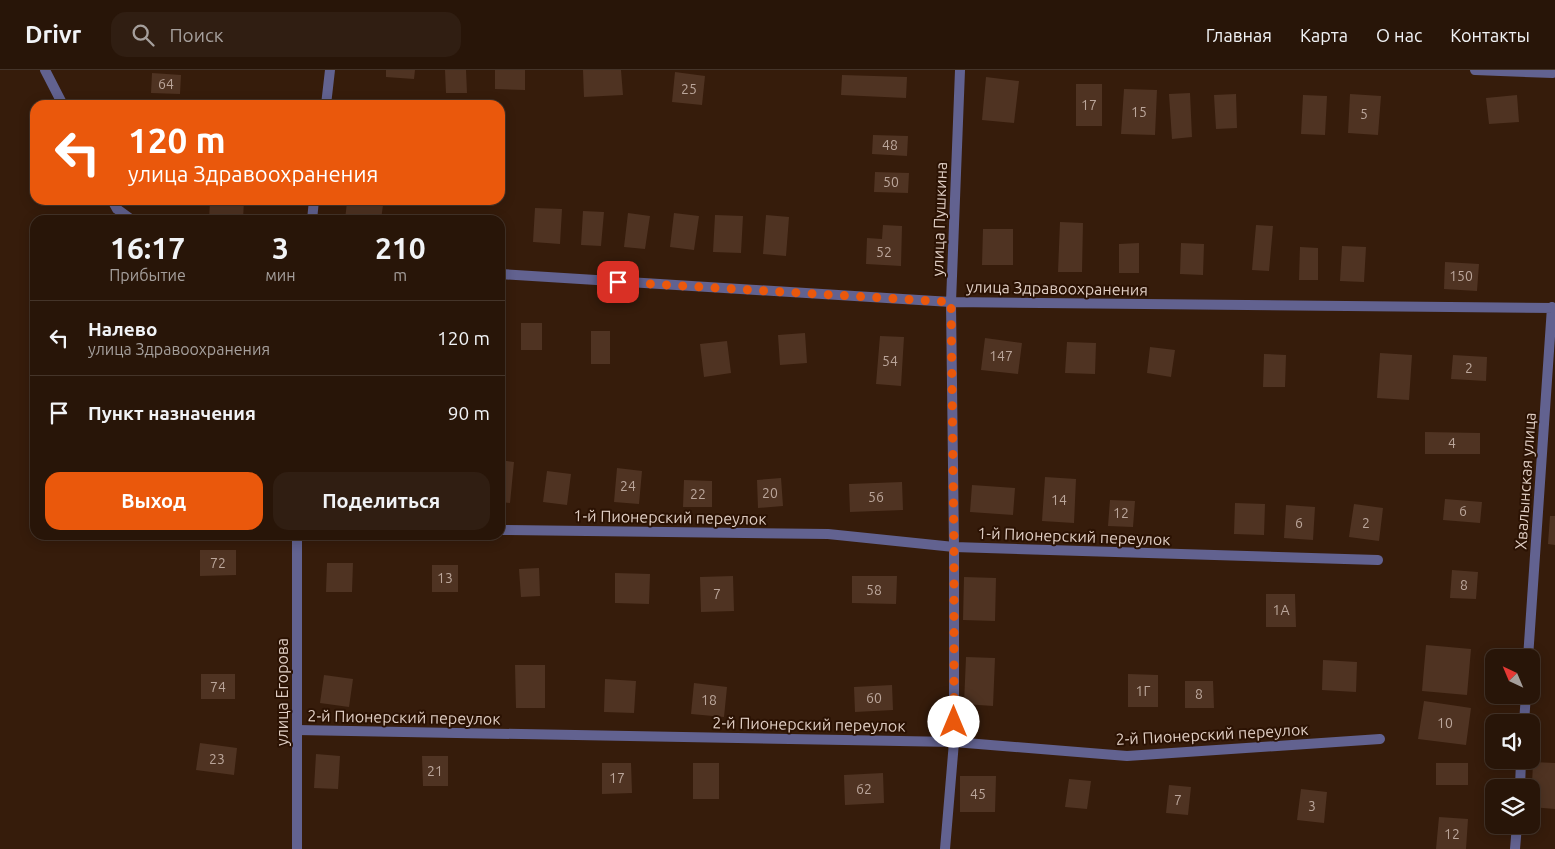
<!DOCTYPE html>
<html lang="ru">
<meta charset="utf-8">
<style>
body{margin:0;font-family:Ubuntu,sans-serif;background:#301e12;color:#f1f3f6;height:100vh;display:flex;flex-direction:column;font-size:19px;white-space:nowrap}
*{box-sizing:border-box;margin:0}
p{font-size:16px;color:#a59f9c}
.icon{flex:none;width:28px;height:28px;fill:none;stroke:currentColor;stroke-width:2;stroke-linecap:round;stroke-linejoin:round}
.map{position:relative;flex:1;overflow:hidden}
.details{position:absolute;left:30px;top:145px;width:475px;height:325px;display:flex;flex-direction:column;background:#281508;border-radius:15px;box-shadow:0 2px 12px #0003,0 0 0 1px #443429}
.details>*{flex:none}
.banner{position:absolute;left:30px;top:30px;width:475px;height:105px;border-radius:15px;box-shadow:0 2px 12px #0003,0 0 0 1px #443429;background:#ea580c;color:#fff;overflow:hidden}
.needle{width:32px;rotate:316deg}
.tools{position:absolute;left:1485px;top:579px;display:grid;gap:10px}
.tools a{display:grid;place-items:center;width:55px;height:55px;border-radius:10px;background:#281508;box-shadow:0 2px 12px #0003,0 0 0 1px #443429;font-size:25px}
.pin{position:absolute;display:grid;place-items:center;width:42px;height:42px;color:#fff;margin:-21px;border-radius:10px;box-shadow:0 2px 8px #0006}
.me{position:absolute;width:55px;margin:-28px;rotate:0deg;stroke-linejoin:round;filter:drop-shadow(0 0 4px #0008)}
.turn{display:flex;align-items:center;gap:18px;height:105px;padding:0 15px;font-size:22px}
.turn .icon{width:65px;height:65px;stroke-width:2.5}
.turn b{display:block;font-size:35px;line-height:42px}
.eta{display:flex;justify-content:space-evenly;align-items:center;height:85px;text-align:center}
.eta b{font-size:30px;font-weight:700;line-height:35px}
.cta{display:flex;gap:10px;margin-top:auto;padding:10px 15px}
.cta a{flex:1;height:58px;border-radius:15px;background:#ea580c;color:#fff;font-size:20px;font-weight:700;line-height:58px;text-align:center}
.cta a+a{background:#301e12;color:#f1f3f6}
ul{padding:0;list-style:none}
li{display:flex;align-items:center;gap:15px;height:75px;padding:0 15px;border-top:1px solid #443429}
li div{flex:1}
li b{display:block;font-size:19px}
li em{font-style:normal}
header{display:flex;align-items:center;gap:30px;box-sizing:border-box;height:70px;padding:0 25px;background:#281508;border-bottom:1px solid #443429}
header strong{font-size:24px}
nav{display:flex;gap:28px;margin-inline-start:auto;font-size:18px}
.search{width:350px;height:45px;background:#301e12;display:flex;align-items:center;gap:12px;box-sizing:border-box;padding:0 18px;border-radius:15px;color:#a59f9c;font-size:19px}
.map>svg:first-child{display:block}
.building{fill:#4f3322}
.lines{fill:none;stroke-linecap:round;stroke-linejoin:round}
.service{stroke:#626290;stroke-width:10}
.minor{stroke:#626290;stroke-width:10}
.route{stroke:#ea580c;stroke-width:9;stroke-dasharray:0 16.2}
.labels{text-anchor:middle;stroke-width:4;stroke-linejoin:round;paint-order:stroke}
.number-label{font-size:14px;fill:#bba69b}
.street-label{font-size:16px;fill:#dfcdc3;stroke:#2b1203}
</style>
<header>
<strong>Drivr</strong>
<div class="search"><svg class="icon" aria-label="search" viewBox="0 0 24 24"><circle cx="10" cy="10" r="6"/><path d="M15 15l6 6"/></svg>Поиск</div>
<nav><a>Главная</a><a>Карта</a><a>О нас</a><a>Контакты</a></nav>
</header>
<div class="map">
<svg width="1555" height="779" viewBox="0 0 1555 779">
<rect width="100%" height="100%" fill="#361c0b"/>
<path class="building" d="M 386,0 L 415,0 L 414,9 L 386,7 Z
M 445,0 L 466,0 L 467,23 L 446,23 Z
M 495,0 L 525,0 L 525,20 L 495,19 Z
M 583,0 L 621,0 L 623,25 L 584,27 Z
M 675,2 L 705,6 L 702,35 L 672,32 Z
M 152,3 L 181,5 L 180,24 L 151,23 Z
M 842,5 L 907,7 L 906,28 L 841,25 Z
M 986,7 L 1019,11 L 1014,53 L 982,50 Z
M 1076,14 L 1102,14 L 1102,56 L 1076,56 Z
M 1124,19 L 1157,20 L 1155,65 L 1121,64 Z
M 1190,23 L 1192,67 L 1172,69 L 1169,24 Z
M 1236,24 L 1237,58 L 1216,59 L 1214,25 Z
M 1350,24 L 1381,26 L 1378,65 L 1348,63 Z
M 1303,25 L 1327,26 L 1325,65 L 1301,64 Z
M 1517,25 L 1519,52 L 1489,54 L 1486,28 Z
M 873,65 L 908,66 L 907,86 L 872,84 Z
M 875,102 L 909,103 L 908,123 L 874,122 Z
M 210,130 L 244,130 L 243,150 L 209,150 Z
M 347,132 L 383,135 L 381,150 L 345,150 Z
M 535,138 L 562,139 L 560,174 L 533,172 Z
M 583,141 L 604,142 L 601,176 L 581,175 Z
M 628,143 L 650,146 L 645,179 L 624,177 Z
M 674,143 L 699,146 L 694,180 L 670,177 Z
M 442,144 L 470,146 L 470,150 L 442,150 Z
M 715,145 L 743,146 L 741,183 L 713,182 Z
M 766,145 L 789,147 L 786,186 L 763,184 Z
M 1060,152 L 1083,153 L 1082,202 L 1058,202 Z
M 883,155 L 902,156 L 901,196 L 866,194 L 867,168 L 882,169 Z
M 1256,155 L 1273,156 L 1269,201 L 1252,200 Z
M 983,159 L 1013,159 L 1013,195 L 982,195 Z
M 1139,173 L 1139,203 L 1119,203 L 1119,174 Z
M 1181,173 L 1204,174 L 1203,205 L 1180,204 Z
M 1342,176 L 1366,177 L 1364,212 L 1340,211 Z
M 1300,177 L 1318,178 L 1318,210 L 1299,210 Z
M 1445,192 L 1479,194 L 1477,221 L 1444,219 Z
M 521,253 L 542,253 L 542,280 L 521,280 Z
M 591,261 L 610,261 L 610,294 L 591,294 Z
M 805,263 L 807,293 L 780,295 L 778,265 Z
M 880,266 L 904,267 L 901,316 L 876,314 Z
M 985,268 L 1022,273 L 1018,304 L 981,300 Z
M 727,271 L 731,303 L 704,307 L 700,274 Z
M 1067,272 L 1096,273 L 1095,304 L 1065,303 Z
M 1150,277 L 1175,280 L 1171,307 L 1147,303 Z
M 1380,283 L 1412,285 L 1409,330 L 1377,328 Z
M 1264,284 L 1286,285 L 1285,317 L 1263,317 Z
M 1453,285 L 1487,287 L 1486,311 L 1451,309 Z
M 1425,362 L 1480,363 L 1480,384 L 1425,384 Z
M 500,390 L 514,392 L 510,433 L 500,432 Z
M 617,398 L 642,401 L 639,434 L 614,432 Z
M 547,401 L 571,404 L 567,435 L 543,432 Z
M 1045,407 L 1076,409 L 1074,453 L 1042,451 Z
M 781,408 L 783,436 L 758,438 L 757,410 Z
M 684,410 L 712,411 L 712,437 L 683,437 Z
M 902,412 L 903,440 L 850,442 L 849,414 Z
M 972,415 L 1015,418 L 1013,445 L 970,442 Z
M 1445,429 L 1482,432 L 1480,453 L 1443,450 Z
M 1110,430 L 1135,431 L 1133,457 L 1108,456 Z
M 1235,433 L 1265,434 L 1264,465 L 1234,464 Z
M 1354,434 L 1383,438 L 1379,471 L 1349,467 Z
M 1286,435 L 1315,437 L 1313,470 L 1284,468 Z
M 1550,446 L 1555,446 L 1555,475 L 1548,474 Z
M 200,480 L 236,480 L 236,505 L 200,506 Z
M 327,493 L 353,493 L 352,522 L 326,522 Z
M 432,495 L 458,495 L 458,522 L 432,522 Z
M 539,498 L 540,526 L 521,527 L 519,499 Z
M 1452,500 L 1478,502 L 1476,529 L 1450,528 Z
M 615,503 L 650,504 L 649,534 L 615,533 Z
M 733,506 L 734,541 L 701,542 L 700,507 Z
M 852,506 L 897,506 L 896,534 L 852,533 Z
M 964,507 L 996,508 L 995,551 L 963,550 Z
M 1266,524 L 1295,524 L 1296,557 L 1266,557 Z
M 1426,575 L 1471,579 L 1467,625 L 1422,621 Z
M 966,587 L 995,588 L 993,636 L 964,634 Z
M 1323,590 L 1357,592 L 1356,622 L 1322,620 Z
M 515,595 L 545,595 L 545,638 L 516,638 Z
M 201,604 L 235,604 L 235,629 L 201,629 Z
M 1128,604 L 1158,605 L 1158,637 L 1128,637 Z
M 324,605 L 353,609 L 349,637 L 320,633 Z
M 605,609 L 636,611 L 634,643 L 604,642 Z
M 1185,611 L 1213,611 L 1214,638 L 1185,638 Z
M 694,613 L 727,617 L 724,647 L 691,644 Z
M 892,615 L 893,640 L 855,642 L 854,617 Z
M 1424,631 L 1471,638 L 1466,675 L 1418,669 Z
M 200,673 L 237,678 L 234,705 L 196,700 Z
M 316,684 L 340,686 L 338,719 L 314,718 Z
M 422,686 L 448,686 L 448,716 L 423,716 Z
M 1533,692 L 1555,693 L 1555,739 L 1531,737 Z
M 602,693 L 631,693 L 632,723 L 602,724 Z
M 693,693 L 719,693 L 719,729 L 693,729 Z
M 1436,693 L 1468,693 L 1468,715 L 1436,715 Z
M 883,703 L 884,733 L 845,735 L 844,705 Z
M 960,706 L 996,706 L 995,742 L 960,742 Z
M 1069,709 L 1091,711 L 1087,739 L 1065,737 Z
M 1169,715 L 1191,717 L 1188,745 L 1166,743 Z
M 1301,719 L 1327,722 L 1324,753 L 1297,750 Z
M 1439,747 L 1468,749 L 1466,779 L 1436,779 Z"/>
<g class="lines">
<path class="service" d="M 500,460 L 828,464 L 954,477 L 1378,490
M 297,660 L 954,672 L 1127,686 L 1380,669"/>
<path class="minor" d="M 45,0 L 63,35
M 1475,0 L 1553,3 L 1553,0
M 326,35 L 330,0
M 112,130 L 117,139 L 132,150
M 312,150 L 314,130
M 500,204 L 951,232 L 1555,238
M 297,465 L 297,779
M 1528,588 L 1552,237
M 1524,652 L 1526,625
M 1520,718 L 1521,690
M 945,779 L 954,672 L 954,477 L 951,232 L 960,0
M 1515,779 L 1517,755"/>
</g>
<g class="lines">
<path class="route" d="M 618,212 L 951,232 L 954,477 L 954,652"/>
</g>
<g class="labels">
<g class="number-label">
<text x="166" y="19">64</text>
<text x="689" y="24">25</text>
<text x="1089" y="40">17</text>
<text x="1139" y="47">15</text>
<text x="1364" y="49">5</text>
<text x="890" y="80">48</text>
<text x="891" y="117">50</text>
<text x="884" y="187">52</text>
<text x="1461" y="211">150</text>
<text x="1001" y="291">147</text>
<text x="890" y="296">54</text>
<text x="1469" y="303">2</text>
<text x="1452" y="378">4</text>
<text x="628" y="421">24</text>
<text x="770" y="428">20</text>
<text x="698" y="429">22</text>
<text x="876" y="432">56</text>
<text x="1059" y="435">14</text>
<text x="1463" y="446">6</text>
<text x="1121" y="448">12</text>
<text x="1299" y="458">6</text>
<text x="1366" y="458">2</text>
<text x="218" y="498">72</text>
<text x="445" y="513">13</text>
<text x="1464" y="520">8</text>
<text x="874" y="525">58</text>
<text x="717" y="529">7</text>
<text x="1281" y="545">1А</text>
<text x="218" y="622">74</text>
<text x="1143" y="626">1Г</text>
<text x="1199" y="629">8</text>
<text x="874" y="633">60</text>
<text x="709" y="635">18</text>
<text x="1445" y="658">10</text>
<text x="217" y="694">23</text>
<text x="435" y="706">21</text>
<text x="617" y="713">17</text>
<text x="864" y="724">62</text>
<text x="978" y="729">45</text>
<text x="1178" y="735">7</text>
<text x="1312" y="741">3</text>
<text x="1452" y="769">12</text>
</g>
<g class="street-label">
<text transform="translate(939 149) rotate(-88)" y="6">улица Пушкина</text>
<text transform="translate(1057 218) rotate(1)" y="6">улица Здравоохранения</text>
<text transform="translate(1525 411) rotate(-86)" y="6">Хвалынская улица</text>
<text transform="translate(670 447) rotate(1)" y="6">1-й Пионерский переулок</text>
<text transform="translate(1074 466) rotate(2)" y="6">1-й Пионерский переулок</text>
<text transform="translate(282 622) rotate(-90)" y="6">улица Егорова</text>
<text transform="translate(404 647) rotate(1)" y="6">2-й Пионерский переулок</text>
<text transform="translate(809 654) rotate(1)" y="6">2-й Пионерский переулок</text>
<text transform="translate(1212 664) rotate(-3)" y="6">2-й Пионерский переулок</text>
</g>
</g>
</svg>
<div class="tools">
<a><svg class="needle" viewBox="-14 -14 28 28"><path d="M0-13l5 13h-10z" fill="#e53935"/><path d="M0 13l5-13h-10z" fill="#a59f9c"/></svg></a>
<a><svg class="icon" aria-label="sound" viewBox="0 0 24 24"><path d="M4 9h4l5-4v14l-5-4H4zM17 9q2 3 0 6"/></svg></a>
<a><svg class="icon" aria-label="layers" viewBox="0 0 24 24"><path d="M12 4l9 5-9 5-9-5zM3 14l9 5 9-5"/></svg></a>
</div>
<div class="pin" style="left:618px;top:212px;background:#d93025"><svg class="icon" aria-label="arrive" viewBox="0 0 24 24"><path d="M6 21V4h12l-3 4 3 4H6"/></svg></div>
<svg class="me" style="left:954px;top:652px" viewBox="-20 -20 40 40"><circle r="19" fill="#fff"/><path d="M0-13L10 11 0 6-10 11z" fill="#ea580c"/></svg>
<div class="banner">
<div class="turn"><svg class="icon" aria-label="left" viewBox="0 0 24 24"><path d="M17 20v-9H6M10 6l-5 5 5 5"/></svg><div><b>120 m</b>улица Здравоохранения</div></div>
</div>
<section class="details">
<div class="eta">
<div><b>16:17</b><p>Прибытие</p></div>
<div><b>3</b><p>мин</p></div>
<div><b>210</b><p>m</p></div>
</div>
<ul>
<li><svg class="icon" aria-label="left" viewBox="0 0 24 24"><path d="M17 20v-9H6M10 6l-5 5 5 5"/></svg><div><b>Налево</b><p>улица Здравоохранения</p></div><em>120 m</em></li>
<li><svg class="icon" aria-label="arrive" viewBox="0 0 24 24"><path d="M6 21V4h12l-3 4 3 4H6"/></svg><div><b>Пункт назначения</b></div><em>90 m</em></li>
</ul>
<div class="cta"><a>Выход</a><a>Поделиться</a></div>
</section>
</div>
